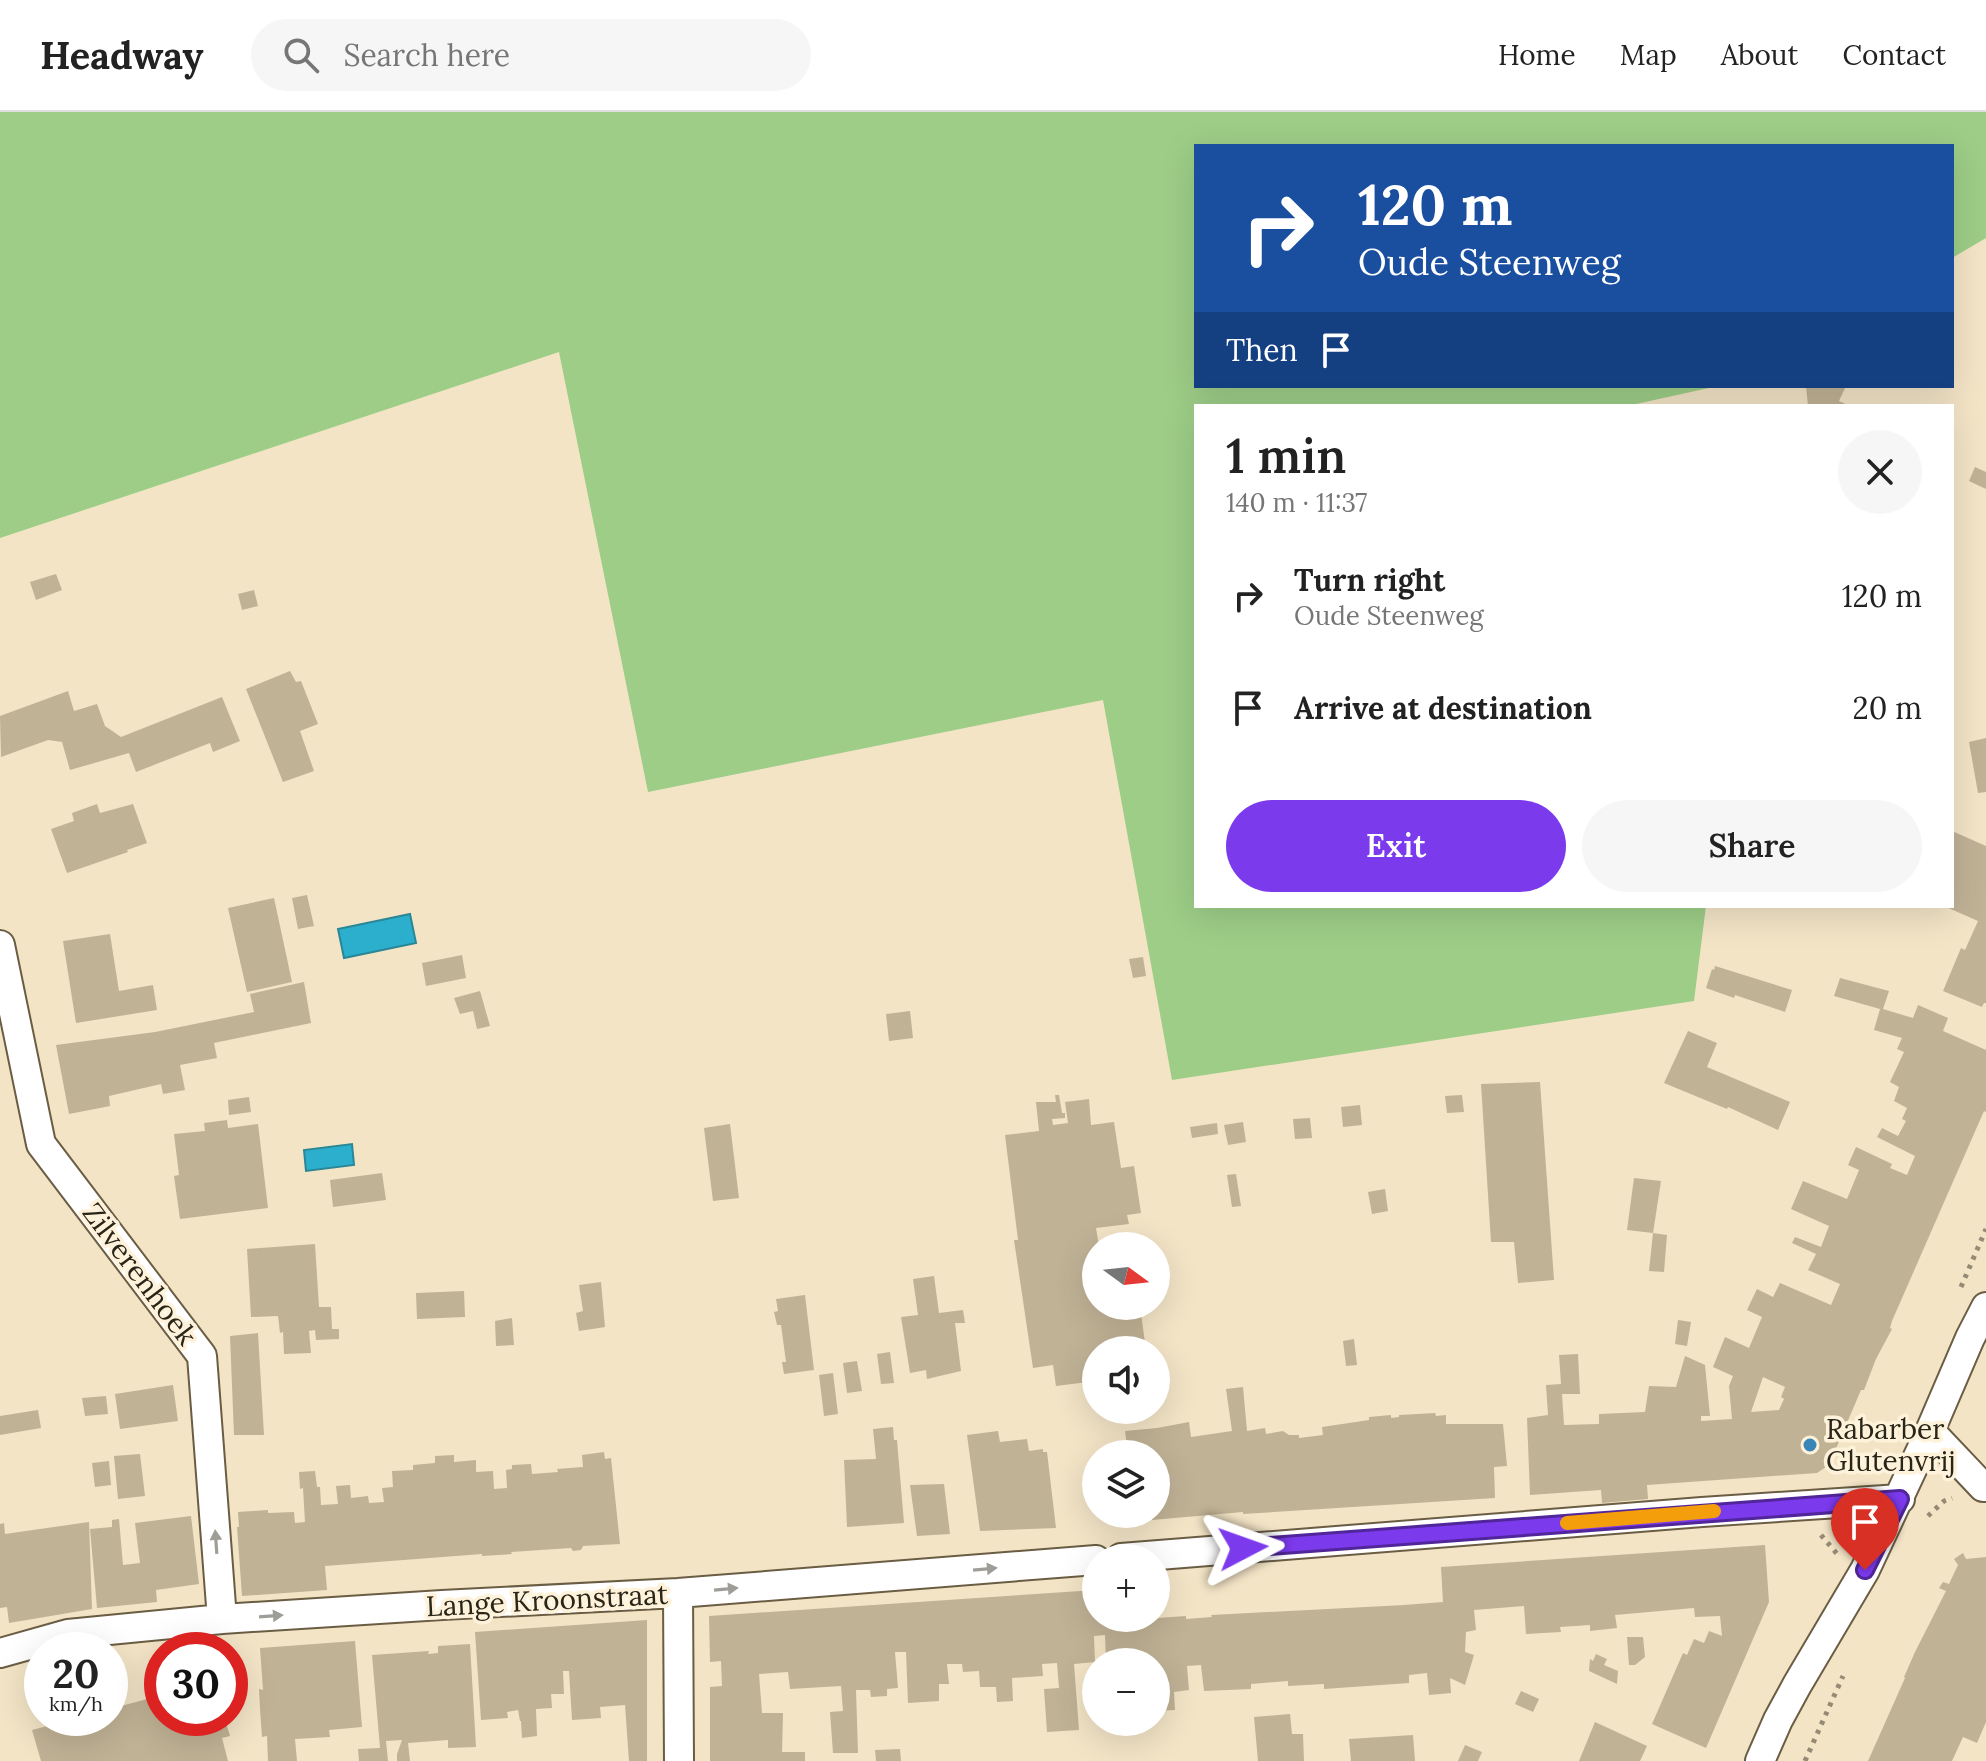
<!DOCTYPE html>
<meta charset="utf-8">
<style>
body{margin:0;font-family:Lora,serif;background:#f6f6f6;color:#222;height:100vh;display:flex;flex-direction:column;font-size:30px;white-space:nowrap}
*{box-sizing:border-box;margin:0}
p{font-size:26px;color:#767676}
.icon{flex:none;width:44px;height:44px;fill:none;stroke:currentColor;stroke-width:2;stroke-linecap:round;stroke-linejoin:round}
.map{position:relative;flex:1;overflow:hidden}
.panel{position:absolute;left:1194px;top:292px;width:760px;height:504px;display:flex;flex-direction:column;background:#fff;border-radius:0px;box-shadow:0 8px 32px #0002}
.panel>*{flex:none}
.banner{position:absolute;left:1194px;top:32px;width:760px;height:244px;border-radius:0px;box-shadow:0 8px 32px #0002;background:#1a4fa0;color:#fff;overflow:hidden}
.needle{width:52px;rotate:105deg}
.fabs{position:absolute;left:1082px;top:1120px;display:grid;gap:16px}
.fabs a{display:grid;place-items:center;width:88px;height:88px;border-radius:50%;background:#fff;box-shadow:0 8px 32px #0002;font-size:40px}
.speed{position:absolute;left:24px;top:1520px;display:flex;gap:16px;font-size:40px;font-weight:700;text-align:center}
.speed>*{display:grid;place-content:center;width:104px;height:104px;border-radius:50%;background:#fff;box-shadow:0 8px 32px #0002;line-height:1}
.speed small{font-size:20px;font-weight:400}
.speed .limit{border:12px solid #d22;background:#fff;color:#111}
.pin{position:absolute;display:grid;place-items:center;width:68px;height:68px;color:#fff;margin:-82px -34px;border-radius:50% 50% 50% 0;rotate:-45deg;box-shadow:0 0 8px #0007}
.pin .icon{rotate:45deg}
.me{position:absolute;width:88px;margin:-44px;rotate:86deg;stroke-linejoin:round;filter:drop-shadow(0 0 6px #0008)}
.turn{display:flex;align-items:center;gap:28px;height:168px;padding:0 32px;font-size:36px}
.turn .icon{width:104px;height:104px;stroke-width:2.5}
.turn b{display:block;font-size:56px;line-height:68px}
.then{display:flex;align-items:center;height:76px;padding:0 32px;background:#0003;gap:16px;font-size:30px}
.round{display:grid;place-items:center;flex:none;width:84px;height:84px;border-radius:42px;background:#f6f6f6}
.summary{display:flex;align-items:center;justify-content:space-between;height:136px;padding:0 32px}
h1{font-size:48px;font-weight:600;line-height:60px}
.primary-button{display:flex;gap:16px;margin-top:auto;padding:16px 32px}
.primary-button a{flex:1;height:92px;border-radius:48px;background:#7c3aed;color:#fff;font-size:32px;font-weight:600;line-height:92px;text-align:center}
.primary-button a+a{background:#f6f6f6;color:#222}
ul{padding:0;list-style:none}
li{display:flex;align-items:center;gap:24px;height:112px;padding:0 32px}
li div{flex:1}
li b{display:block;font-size:30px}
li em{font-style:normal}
header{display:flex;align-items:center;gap:48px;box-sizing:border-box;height:112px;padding:0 40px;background:#fff;border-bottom:2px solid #e0e0e0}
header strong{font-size:38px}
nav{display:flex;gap:44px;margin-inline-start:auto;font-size:28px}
.search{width:560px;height:72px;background:#f6f6f6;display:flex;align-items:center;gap:20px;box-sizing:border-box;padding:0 28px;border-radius:44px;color:#767676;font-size:30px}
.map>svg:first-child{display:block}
.green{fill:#9dcd87}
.water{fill:#2bafcc;stroke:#2b8696;stroke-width:2}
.building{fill:#c0b295;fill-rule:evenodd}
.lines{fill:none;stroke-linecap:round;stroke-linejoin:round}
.street-casing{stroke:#6a5d43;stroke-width:32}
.path{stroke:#958b75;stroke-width:5;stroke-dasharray:4 6;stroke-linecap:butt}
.street{stroke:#fff;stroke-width:28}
.oneway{fill:#9f9d98}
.route-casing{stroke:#51269a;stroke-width:20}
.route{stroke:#7c3aed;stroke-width:14}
.slow{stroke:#f59e0b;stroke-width:14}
.poi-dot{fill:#3986b8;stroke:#fef2da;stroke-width:3}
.labels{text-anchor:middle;stroke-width:7;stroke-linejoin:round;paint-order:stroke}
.street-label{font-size:28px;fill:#2a2519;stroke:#fef2da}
.poi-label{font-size:28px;fill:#2a2519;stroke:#fef2da;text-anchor:start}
</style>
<header>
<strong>Headway</strong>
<div class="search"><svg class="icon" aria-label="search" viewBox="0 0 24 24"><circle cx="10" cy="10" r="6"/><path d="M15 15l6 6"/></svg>Search here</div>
<nav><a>Home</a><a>Map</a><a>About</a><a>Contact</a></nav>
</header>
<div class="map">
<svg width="1986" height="1649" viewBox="0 0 1986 1649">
<rect width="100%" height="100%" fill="#f3e4c6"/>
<path class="green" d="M 0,0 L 1986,0 L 1986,126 L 1952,146 L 1952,34 L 1196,34 L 1196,274 L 1718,274 L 1627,294 L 1196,294 L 1196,794 L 1706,794 L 1694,889 L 1172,968 L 1103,588 L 648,680 L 559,240 L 0,426 Z"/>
<path class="water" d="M 410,802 L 416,831 L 344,846 L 338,817 Z
M 352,1032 L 354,1053 L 306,1059 L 304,1038 Z"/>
<path class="building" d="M 1806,274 L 1846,274 L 1839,289 L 1850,294 L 1808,294 Z
M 1975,355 L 1986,360 L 1986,377 L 1969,369 Z
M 56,462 L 62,478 L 36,488 L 30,470 Z
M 254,478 L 258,494 L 242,498 L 238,482 Z
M 290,559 L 296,570 L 301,569 L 318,612 L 300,619 L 314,659 L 283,670 L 246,577 Z
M 68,579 L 74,599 L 97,592 L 105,614 L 121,625 L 222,585 L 240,629 L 213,640 L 210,631 L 136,660 L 129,641 L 70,658 L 62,630 L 48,628 L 1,645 L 0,604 Z
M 1986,626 L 1986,680 L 1978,681 L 1969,630 Z
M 97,692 L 100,701 L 133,692 L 147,731 L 127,738 L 128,740 L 67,761 L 51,717 L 74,709 L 72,701 Z
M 1952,719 L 1986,734 L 1986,891 L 1984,891 L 1982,895 L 1943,879 L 1961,836 L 1965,838 L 1978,809 L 1944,794 L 1952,794 Z
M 307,783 L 314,814 L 298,817 L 292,786 Z
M 274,786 L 292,870 L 247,880 L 228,796 Z
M 110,822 L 119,879 L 153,873 L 157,898 L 76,911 L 63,829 Z
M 462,843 L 466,866 L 426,874 L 422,851 Z
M 1143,845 L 1146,864 L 1133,866 L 1129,847 Z
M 1715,854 L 1792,878 L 1785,900 L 1735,883 L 1734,886 L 1706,876 L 1712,857 L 1714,858 Z
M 1840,866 L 1889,879 L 1883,897 L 1913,906 L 1918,893 L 1948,906 L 1943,919 L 1986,938 L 1986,1000 L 1984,999 L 1892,1209 L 1890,1216 L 1892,1217 L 1876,1247 L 1864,1278 L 1861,1278 L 1829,1353 L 1817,1361 L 1647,1373 L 1648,1387 L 1602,1391 L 1601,1378 L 1530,1383 L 1527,1306 L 1548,1303 L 1546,1273 L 1561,1272 L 1559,1243 L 1578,1242 L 1580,1282 L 1562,1282 L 1564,1313 L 1599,1312 L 1599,1302 L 1645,1300 L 1649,1274 L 1676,1275 L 1685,1244 L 1705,1253 L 1710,1304 L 1701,1304 L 1701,1309 L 1732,1307 L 1729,1274 L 1733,1264 L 1713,1255 L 1725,1225 L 1749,1236 L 1762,1205 L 1747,1198 L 1757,1177 L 1773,1185 L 1780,1171 L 1831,1193 L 1840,1172 L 1808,1158 L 1816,1142 L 1792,1131 L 1795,1125 L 1821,1135 L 1829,1114 L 1791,1097 L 1803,1069 L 1847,1087 L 1859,1058 L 1848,1053 L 1856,1035 L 1892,1052 L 1890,1056 L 1907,1063 L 1915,1044 L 1877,1025 L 1882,1016 L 1898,1024 L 1906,1009 L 1902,1007 L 1907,996 L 1894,989 L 1899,975 L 1890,970 L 1904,940 L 1897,937 L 1902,926 L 1874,918 L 1880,897 L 1834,884 ZM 1763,1265 L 1785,1275 L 1781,1285 L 1784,1287 L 1779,1298 L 1751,1300 Z
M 304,870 L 311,911 L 214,931 L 217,946 L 180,953 L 185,978 L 163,982 L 161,972 L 109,984 L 110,994 L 69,1002 L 56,933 L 155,920 L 254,900 L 250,882 Z
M 480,879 L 490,914 L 477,917 L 473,899 L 460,902 L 454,886 Z
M 910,899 L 913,926 L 889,929 L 886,902 Z
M 1688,919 L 1717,931 L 1707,955 L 1790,990 L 1778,1018 L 1728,995 L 1727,997 L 1664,971 Z
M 1540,970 L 1554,1168 L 1518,1171 L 1514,1130 L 1491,1130 L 1481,972 Z
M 1055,983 L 1059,983 L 1062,1001 L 1065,1001 L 1065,1006 L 1052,1007 L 1053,1013 L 1068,1011 L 1065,990 L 1089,987 L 1091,1013 L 1114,1010 L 1121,1056 L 1134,1054 L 1141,1101 L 1127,1103 L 1129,1112 L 1096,1116 L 1099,1134 L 1096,1134 L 1096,1194 L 1140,1194 L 1146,1238 L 1096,1238 L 1096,1269 L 1056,1274 L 1053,1253 L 1033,1256 L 1014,1128 L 1018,1128 L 1005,1023 L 1039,1019 L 1036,990 L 1056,990 Z
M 1462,983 L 1464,1000 L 1447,1001 L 1445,984 Z
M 249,985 L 251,1000 L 229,1003 L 228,988 Z
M 1360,993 L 1362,1013 L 1343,1015 L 1341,995 Z
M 1310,1006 L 1312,1026 L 1295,1027 L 1293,1007 Z
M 227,1008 L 228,1016 L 258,1012 L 268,1096 L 180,1107 L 174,1064 L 179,1063 L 174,1022 L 205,1019 L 204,1011 Z
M 1243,1010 L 1246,1030 L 1228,1033 L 1224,1013 Z
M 1217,1011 L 1218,1022 L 1192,1026 L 1190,1015 Z
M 730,1012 L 739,1086 L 713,1089 L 704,1016 Z
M 382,1061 L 386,1088 L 333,1095 L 330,1068 Z
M 1236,1062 L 1241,1094 L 1232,1095 L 1227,1063 Z
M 1634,1066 L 1661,1069 L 1653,1121 L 1667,1123 L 1664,1160 L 1649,1159 L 1653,1121 L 1627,1118 Z
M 1385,1077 L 1388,1099 L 1372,1102 L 1368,1080 Z
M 315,1132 L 319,1195 L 331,1195 L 332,1217 L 339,1217 L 339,1227 L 316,1228 L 315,1218 L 309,1219 L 311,1241 L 284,1242 L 283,1220 L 280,1221 L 278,1204 L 251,1205 L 247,1137 Z
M 934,1164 L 939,1201 L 963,1198 L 965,1211 L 955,1211 L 961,1259 L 927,1267 L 926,1258 L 910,1261 L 901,1205 L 918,1203 L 913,1167 Z
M 601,1170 L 605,1215 L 579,1219 L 576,1201 L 583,1199 L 579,1173 Z
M 464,1179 L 465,1205 L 417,1207 L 416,1181 Z
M 805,1183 L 814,1258 L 784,1262 L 782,1250 L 786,1250 L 781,1213 L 777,1213 L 774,1200 L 778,1199 L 776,1187 Z
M 512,1206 L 514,1233 L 496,1234 L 495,1209 Z
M 1678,1208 L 1691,1210 L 1687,1234 L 1675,1232 Z
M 258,1221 L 264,1323 L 234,1323 L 230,1224 Z
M 1354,1227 L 1357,1253 L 1346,1254 L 1343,1229 Z
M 890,1240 L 894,1271 L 881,1272 L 877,1242 Z
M 857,1249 L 862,1279 L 847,1281 L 843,1251 Z
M 833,1261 L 838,1302 L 824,1304 L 819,1263 Z
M 173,1273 L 178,1309 L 120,1317 L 115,1282 Z
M 1243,1275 L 1247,1319 L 1265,1316 L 1266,1322 L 1283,1319 L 1289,1323 L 1299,1323 L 1299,1326 L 1323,1323 L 1322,1315 L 1369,1308 L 1369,1305 L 1391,1303 L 1391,1306 L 1399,1305 L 1399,1303 L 1435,1301 L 1436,1304 L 1446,1303 L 1446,1312 L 1503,1312 L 1507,1354 L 1494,1355 L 1495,1386 L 1243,1402 L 1243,1400 L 1152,1408 L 1152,1402 L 1156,1402 L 1156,1342 L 1128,1342 L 1125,1319 L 1157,1316 L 1189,1310 L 1191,1325 L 1232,1319 L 1226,1277 Z
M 106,1284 L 108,1302 L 85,1304 L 82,1286 Z
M 38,1298 L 41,1316 L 0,1323 L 0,1304 Z
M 893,1315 L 894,1328 L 897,1328 L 904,1411 L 847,1415 L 844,1348 L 876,1347 L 873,1317 Z
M 998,1319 L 1000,1330 L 1027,1327 L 1029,1339 L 1043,1337 L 1043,1340 L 1047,1340 L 1056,1416 L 980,1419 L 967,1323 Z
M 604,1340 L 605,1347 L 611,1346 L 620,1432 L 583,1434 L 581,1438 L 573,1439 L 571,1436 L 511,1440 L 512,1442 L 482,1444 L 482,1442 L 325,1454 L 327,1478 L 242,1484 L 237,1415 L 239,1415 L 238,1400 L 268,1398 L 268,1401 L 294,1400 L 295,1411 L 305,1410 L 303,1376 L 300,1377 L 299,1360 L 315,1359 L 317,1375 L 320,1375 L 321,1393 L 338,1392 L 336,1374 L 350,1373 L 351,1386 L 368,1384 L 369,1391 L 384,1390 L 382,1376 L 393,1375 L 392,1359 L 413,1358 L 413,1353 L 435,1351 L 435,1344 L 454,1343 L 454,1350 L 476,1348 L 476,1360 L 493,1359 L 494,1377 L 507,1376 L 506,1358 L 512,1357 L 512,1353 L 531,1352 L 532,1362 L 558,1360 L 557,1357 L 583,1355 L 582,1343 Z
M 140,1342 L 145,1384 L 118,1387 L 114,1344 Z
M 109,1349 L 111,1373 L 95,1375 L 92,1351 Z
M 944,1372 L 950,1422 L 917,1424 L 910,1373 Z
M 191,1404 L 199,1472 L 156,1478 L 157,1490 L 97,1496 L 90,1417 L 112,1415 L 112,1408 L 119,1407 L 123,1453 L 140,1451 L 135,1411 Z
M 89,1410 L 92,1497 L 9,1511 L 7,1495 L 0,1496 L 0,1412 L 4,1411 L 5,1422 Z
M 1765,1433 L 1769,1490 L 1706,1636 L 1652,1612 L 1683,1541 L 1687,1543 L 1694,1527 L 1704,1531 L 1709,1519 L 1722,1524 L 1720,1504 L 1695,1505 L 1694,1496 L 1615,1503 L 1617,1516 L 1590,1519 L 1590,1513 L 1560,1515 L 1561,1520 L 1526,1522 L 1524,1494 L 1474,1498 L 1476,1518 L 1466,1520 L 1465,1540 L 1474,1543 L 1465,1573 L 1450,1566 L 1451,1581 L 1429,1583 L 1427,1561 L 1409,1563 L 1409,1571 L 1324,1577 L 1324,1572 L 1288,1574 L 1288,1569 L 1251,1572 L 1251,1577 L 1204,1579 L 1201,1553 L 1187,1554 L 1189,1578 L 1174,1580 L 1175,1598 L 1156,1599 L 1156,1550 L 1106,1550 L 1105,1523 L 1094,1524 L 1095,1550 L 1074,1552 L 1079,1618 L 1047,1620 L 1044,1577 L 1059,1576 L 1057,1551 L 1042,1552 L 1043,1564 L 1012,1566 L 1013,1589 L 997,1590 L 996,1575 L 980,1575 L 979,1559 L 963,1560 L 962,1552 L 947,1552 L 949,1572 L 939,1572 L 939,1589 L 908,1591 L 906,1540 L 895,1540 L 898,1576 L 887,1577 L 887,1584 L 871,1585 L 870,1578 L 856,1578 L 858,1641 L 833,1641 L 830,1600 L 843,1599 L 841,1574 L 790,1577 L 788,1560 L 759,1562 L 762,1601 L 783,1601 L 782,1640 L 805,1640 L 805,1649 L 710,1649 L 710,1575 L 722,1574 L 721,1549 L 710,1550 L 709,1504 L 1096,1478 L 1096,1506 L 1104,1506 L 1104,1512 L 1115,1511 L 1114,1509 L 1186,1504 L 1186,1507 L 1212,1505 L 1211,1503 L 1404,1493 L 1443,1490 L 1441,1455 Z
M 1963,1441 L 1966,1447 L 1986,1445 L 1986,1610 L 1977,1631 L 1963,1625 L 1952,1649 L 1868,1649 L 1905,1566 L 1904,1565 L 1915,1540 L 1946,1479 L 1939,1476 L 1943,1470 L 1949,1472 L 1958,1453 L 1954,1447 Z
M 647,1508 L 647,1649 L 629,1649 L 625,1593 L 600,1595 L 601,1606 L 572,1608 L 569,1559 L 563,1559 L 564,1582 L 551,1582 L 552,1596 L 536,1597 L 537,1624 L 522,1626 L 521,1609 L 520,1609 L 518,1598 L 507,1600 L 508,1606 L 481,1608 L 475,1520 Z
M 1627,1525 L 1643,1525 L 1645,1545 L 1635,1553 L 1629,1553 Z
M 355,1529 L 362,1615 L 329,1618 L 330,1625 L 295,1627 L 297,1649 L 268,1649 L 267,1624 L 262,1625 L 260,1597 L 259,1577 L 263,1578 L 260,1536 Z
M 470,1532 L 476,1635 L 448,1636 L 448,1628 L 408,1631 L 410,1649 L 397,1649 L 397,1642 L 402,1628 L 386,1629 L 388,1649 L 359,1649 L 358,1637 L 380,1636 L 372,1543 L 429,1539 L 428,1542 L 438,1541 L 438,1534 Z
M 1596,1542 L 1607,1547 L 1604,1553 L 1618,1559 L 1617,1572 L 1589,1559 L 1590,1547 L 1593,1549 Z
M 1521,1579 L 1539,1587 L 1533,1600 L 1515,1592 Z
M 162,1583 L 162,1606 L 229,1606 L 231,1610 L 226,1611 L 230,1624 L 222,1626 L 228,1649 L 41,1649 L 32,1618 L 78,1606 L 110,1606 L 110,1597 Z
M 1290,1602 L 1292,1622 L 1303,1622 L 1304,1649 L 1258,1649 L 1254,1605 Z
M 1595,1610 L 1647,1634 L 1640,1649 L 1579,1649 Z
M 1413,1623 L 1415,1649 L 1351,1649 L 1349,1627 Z
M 1465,1633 L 1482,1640 L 1478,1649 L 1458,1649 Z
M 900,1637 L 901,1649 L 876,1649 L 875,1638 Z"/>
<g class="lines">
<g class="street-casing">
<path id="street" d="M 0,833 L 41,1032 L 202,1244 L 222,1507
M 1930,1319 L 1983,1375 L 1986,1375
M 1121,1446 L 1702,1400 L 1900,1387
M 678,1481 L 679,1649
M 0,1541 L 68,1522 L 222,1507 L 442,1493 L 678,1481 L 1096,1448
M 1760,1649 L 1778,1608 L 1797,1573 L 1865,1458 L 1930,1319 L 1970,1226 L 1986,1195"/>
</g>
<path class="path" d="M 1961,1175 L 1986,1117
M 1928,1404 L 1944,1389 L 1952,1386
M 1821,1423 L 1838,1443
M 1805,1649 L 1843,1564"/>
<use href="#street" class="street"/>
</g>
<defs><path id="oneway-solid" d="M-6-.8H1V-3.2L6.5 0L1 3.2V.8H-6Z" transform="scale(2)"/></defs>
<g class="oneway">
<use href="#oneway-solid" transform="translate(216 1430) rotate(-94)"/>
<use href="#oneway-solid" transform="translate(985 1457) rotate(-5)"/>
<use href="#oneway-solid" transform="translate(726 1477) rotate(-5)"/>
<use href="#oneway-solid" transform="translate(271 1504) rotate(-4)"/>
</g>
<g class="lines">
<g class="route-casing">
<path id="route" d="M 1243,1436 L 1900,1387 L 1865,1458"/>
</g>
<use href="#route" class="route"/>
<path class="slow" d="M 1567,1411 L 1714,1399"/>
</g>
<circle class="poi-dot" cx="1810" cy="1333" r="8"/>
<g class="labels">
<g class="street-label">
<text transform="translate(140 1162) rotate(53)" y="10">Zilverenhoek</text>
<text transform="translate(547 1488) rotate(-3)" y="10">Lange Kroonstraat</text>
</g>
<g class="poi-label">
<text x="1826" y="1327">Rabarber<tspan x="1826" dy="32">Glutenvrij</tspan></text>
</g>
</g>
</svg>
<div class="fabs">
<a><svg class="needle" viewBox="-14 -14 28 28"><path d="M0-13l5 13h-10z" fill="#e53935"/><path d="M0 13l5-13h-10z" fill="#767676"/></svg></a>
<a><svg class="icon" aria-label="sound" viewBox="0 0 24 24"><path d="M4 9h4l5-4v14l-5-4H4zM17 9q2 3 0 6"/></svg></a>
<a><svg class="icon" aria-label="layers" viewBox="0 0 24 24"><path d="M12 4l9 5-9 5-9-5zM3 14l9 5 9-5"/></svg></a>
<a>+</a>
<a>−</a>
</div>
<div class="speed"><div>20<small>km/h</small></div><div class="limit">30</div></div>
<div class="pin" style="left:1865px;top:1458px;background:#d93025"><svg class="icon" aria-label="arrive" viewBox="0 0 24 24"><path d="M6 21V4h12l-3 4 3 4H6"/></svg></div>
<svg class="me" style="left:1243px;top:1436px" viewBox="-20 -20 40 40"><path d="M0-17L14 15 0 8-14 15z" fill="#7c3aed" stroke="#fff" stroke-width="4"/></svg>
<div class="banner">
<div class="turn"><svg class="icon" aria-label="right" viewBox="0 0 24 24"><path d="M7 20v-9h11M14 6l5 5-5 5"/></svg><div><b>120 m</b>Oude Steenweg</div></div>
<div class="then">Then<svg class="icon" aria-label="arrive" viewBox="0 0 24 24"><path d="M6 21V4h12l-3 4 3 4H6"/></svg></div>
</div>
<section class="panel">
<div class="summary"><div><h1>1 min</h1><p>140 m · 11:37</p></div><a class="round"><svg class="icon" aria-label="close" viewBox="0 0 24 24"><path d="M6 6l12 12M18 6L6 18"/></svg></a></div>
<ul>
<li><svg class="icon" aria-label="right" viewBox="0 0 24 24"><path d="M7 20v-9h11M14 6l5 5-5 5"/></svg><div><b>Turn right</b><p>Oude Steenweg</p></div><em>120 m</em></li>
<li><svg class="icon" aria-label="arrive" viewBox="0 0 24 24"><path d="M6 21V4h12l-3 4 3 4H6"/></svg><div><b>Arrive at destination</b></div><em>20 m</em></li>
</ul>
<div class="primary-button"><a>Exit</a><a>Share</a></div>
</section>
</div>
